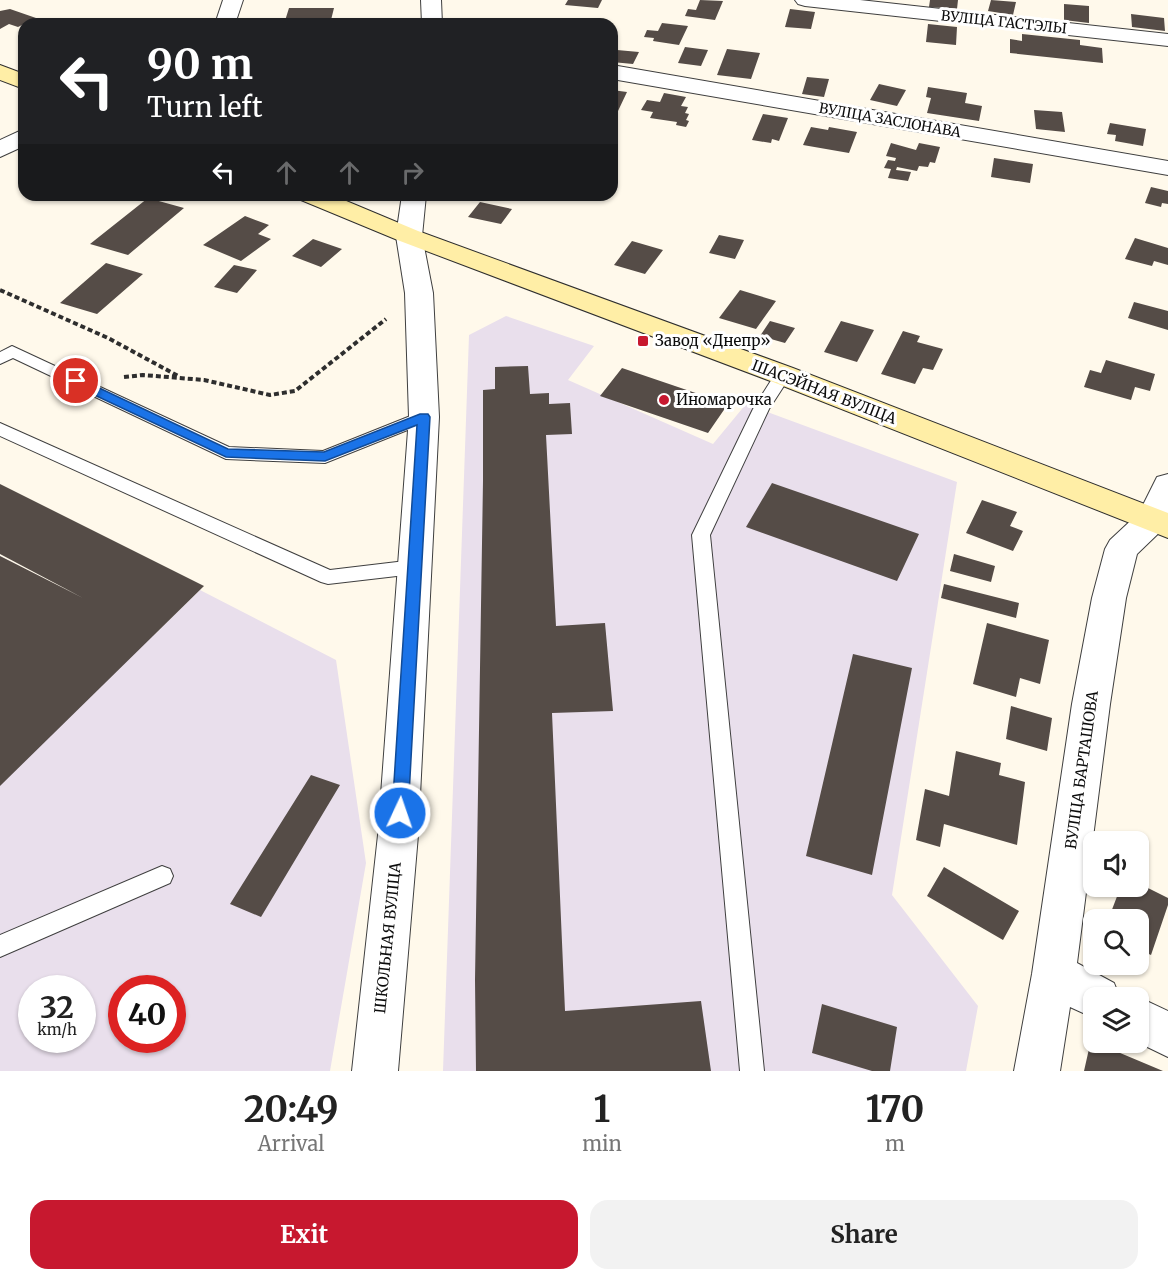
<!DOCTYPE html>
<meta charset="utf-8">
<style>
body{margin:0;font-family:Merriweather,serif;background:#f2f2f2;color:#222;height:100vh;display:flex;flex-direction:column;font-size:22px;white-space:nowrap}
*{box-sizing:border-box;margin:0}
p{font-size:20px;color:#767676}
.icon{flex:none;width:33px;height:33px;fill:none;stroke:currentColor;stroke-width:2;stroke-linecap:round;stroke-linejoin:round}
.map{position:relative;height:1071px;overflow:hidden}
.side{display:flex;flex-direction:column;background:#fff;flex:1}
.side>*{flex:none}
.banner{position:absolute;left:18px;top:18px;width:600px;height:183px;border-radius:18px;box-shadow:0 2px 4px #0004;background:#202124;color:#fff;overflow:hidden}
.fabs{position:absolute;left:1083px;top:831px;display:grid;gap:12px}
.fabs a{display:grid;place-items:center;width:66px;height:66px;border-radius:12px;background:#fff;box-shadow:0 2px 4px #0004;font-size:30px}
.speed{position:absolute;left:18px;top:975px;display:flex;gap:12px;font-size:30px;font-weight:700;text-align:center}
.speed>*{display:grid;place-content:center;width:78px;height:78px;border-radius:50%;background:#fff;box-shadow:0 2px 4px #0004;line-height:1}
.speed small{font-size:15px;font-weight:400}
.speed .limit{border:9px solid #d22;background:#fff;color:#111}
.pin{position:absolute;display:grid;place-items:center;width:51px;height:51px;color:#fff;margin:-26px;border:3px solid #fff;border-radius:50%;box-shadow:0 2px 6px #0007}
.me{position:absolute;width:66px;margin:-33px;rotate:3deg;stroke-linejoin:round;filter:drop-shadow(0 0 4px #0008)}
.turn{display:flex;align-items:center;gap:21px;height:126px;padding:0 30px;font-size:27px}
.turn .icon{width:78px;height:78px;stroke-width:2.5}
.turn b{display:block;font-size:42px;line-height:51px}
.lanes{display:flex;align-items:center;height:57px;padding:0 30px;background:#0003;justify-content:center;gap:30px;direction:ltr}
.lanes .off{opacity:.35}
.eta{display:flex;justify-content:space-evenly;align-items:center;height:102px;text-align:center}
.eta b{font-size:36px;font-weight:700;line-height:42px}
.button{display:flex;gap:12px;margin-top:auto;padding:12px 30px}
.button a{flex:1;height:69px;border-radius:18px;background:#c7182f;color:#fff;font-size:24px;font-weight:700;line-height:69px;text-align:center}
.button a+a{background:#f2f2f2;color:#222}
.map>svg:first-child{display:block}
.industrial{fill:#e9dfec;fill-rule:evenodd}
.building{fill:#554c47}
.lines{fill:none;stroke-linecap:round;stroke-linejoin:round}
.service-casing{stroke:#3f3f3f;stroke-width:2}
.minor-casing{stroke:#3f3f3f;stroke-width:2}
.tertiary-casing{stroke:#3f3f3f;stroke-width:2}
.secondary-casing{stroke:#2e2e2e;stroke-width:2}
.path{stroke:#2e2e2e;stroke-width:4;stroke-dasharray:5 3;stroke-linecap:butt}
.service{fill:#fff;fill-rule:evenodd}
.minor{fill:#fff;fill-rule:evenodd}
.tertiary{fill:#fff;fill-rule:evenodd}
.secondary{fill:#ffeea6;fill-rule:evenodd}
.route{fill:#1a73e8;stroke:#114b97;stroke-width:1.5}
.poi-dot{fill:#c7182f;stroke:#fff;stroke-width:2}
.labels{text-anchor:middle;stroke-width:6;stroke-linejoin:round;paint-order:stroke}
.far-street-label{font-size:14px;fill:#0c0c0c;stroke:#fff}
.poi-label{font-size:15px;fill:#0c0c0c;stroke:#fff;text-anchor:start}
.street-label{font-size:15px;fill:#0c0c0c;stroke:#fff}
</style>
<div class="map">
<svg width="1168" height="1071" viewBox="0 0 1168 1071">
<rect width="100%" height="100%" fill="#fff9eb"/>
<path class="industrial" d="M 506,316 L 594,346 L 568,380 L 713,444 L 746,404 L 957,482 L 892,895 L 978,1006 L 966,1071 L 443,1071 L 469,335 Z
M 0,556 L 154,635 L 200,590 L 336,660 L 366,863 L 330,1071 L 0,1071 ZM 32,988 L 82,988 L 82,1040 L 32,1040 ZM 122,988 L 172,988 L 172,1040 L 122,1040 Z"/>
<path class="building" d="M 568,0 L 602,0 L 598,8 L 565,5 Z
M 700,0 L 723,1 L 715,20 L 685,16 L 688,9 L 696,10 Z
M 930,0 L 958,0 L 957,9 L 929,7 Z
M 991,0 L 1016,2 L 1013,15 L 988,11 Z
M 1064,4 L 1089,6 L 1089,23 L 1064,20 Z
M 289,8 L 334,8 L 330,24 L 284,24 Z
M 10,9 L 36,18 L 18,27 L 9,24 L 0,29 L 0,11 Z
M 790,9 L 815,12 L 811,29 L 785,27 Z
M 1131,14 L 1164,18 L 1165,31 L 1132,27 Z
M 208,18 L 207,24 L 178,24 L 179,19 Z
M 662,23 L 688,26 L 679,45 L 653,41 L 654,38 L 644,37 L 647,30 L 658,31 Z
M 928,24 L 957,27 L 956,45 L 926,42 Z
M 1022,34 L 1080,40 L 1080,45 L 1102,48 L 1103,63 L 1010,53 L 1010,39 L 1022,41 Z
M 685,47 L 708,50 L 701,66 L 678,63 Z
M 727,49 L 760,53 L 751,79 L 717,75 Z
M 617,50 L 639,52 L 633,64 L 612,62 Z
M 807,77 L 829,79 L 824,97 L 802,94 Z
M 879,84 L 906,90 L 897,106 L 870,100 Z
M 928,87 L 967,93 L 965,103 L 982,106 L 979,121 L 927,113 L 931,98 L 926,97 Z
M 612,90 L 627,92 L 618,111 L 612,111 Z
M 664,93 L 686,97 L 681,106 L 688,107 L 685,113 L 689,114 L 686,120 L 689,121 L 686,127 L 676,125 L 677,122 L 650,118 L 653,112 L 641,110 L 647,100 L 660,102 Z
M 1034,110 L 1062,112 L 1065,132 L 1036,129 Z
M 763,114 L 788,118 L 779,141 L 772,139 L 771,143 L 752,140 Z
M 1110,123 L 1146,129 L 1143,146 L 1115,141 L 1116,135 L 1107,134 Z
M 811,127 L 828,130 L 829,127 L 857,132 L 849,153 L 803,145 Z
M 891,143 L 916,150 L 919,143 L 940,147 L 935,163 L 930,162 L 928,167 L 919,166 L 917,171 L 897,167 L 896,170 L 911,172 L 908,181 L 888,178 L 891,169 L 884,168 L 888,160 L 895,161 L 896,158 L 886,156 Z
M 994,158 L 1033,164 L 1030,183 L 991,177 Z
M 1151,187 L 1168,191 L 1168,204 L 1162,203 L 1161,207 L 1145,203 Z
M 148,198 L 184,208 L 128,255 L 90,244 Z
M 480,202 L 512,209 L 501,224 L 468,217 Z
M 245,216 L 269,225 L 258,234 L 271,239 L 241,261 L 203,245 Z
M 719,235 L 744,240 L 735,259 L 709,253 Z
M 1135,238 L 1168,248 L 1168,265 L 1154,261 L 1152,266 L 1125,259 Z
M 313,239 L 342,249 L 321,267 L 292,256 Z
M 632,241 L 663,250 L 645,274 L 614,265 Z
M 106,263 L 143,274 L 97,314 L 60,303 Z
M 234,265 L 257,270 L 237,293 L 214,287 Z
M 740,290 L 776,301 L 756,329 L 719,318 Z
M 1134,302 L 1168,311 L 1168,330 L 1128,318 Z
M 770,321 L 795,328 L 785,343 L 760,336 Z
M 841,321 L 874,330 L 857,362 L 824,352 Z
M 903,331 L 920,336 L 917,342 L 943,349 L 933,370 L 923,368 L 915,384 L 881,374 Z
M 1106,360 L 1155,374 L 1150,391 L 1135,387 L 1131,400 L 1084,387 L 1090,370 L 1101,373 Z
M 528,366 L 530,394 L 549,393 L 549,404 L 570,403 L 572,434 L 546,435 L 556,626 L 605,623 L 613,711 L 552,713 L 565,1011 L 701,1001 L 711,1071 L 476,1071 L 475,980 L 483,481 L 483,390 L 495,389 L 495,367 Z
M 622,368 L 728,404 L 708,433 L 600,396 Z
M 772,483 L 919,534 L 897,581 L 746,527 Z
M 0,484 L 204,586 L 0,786 L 0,556 L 83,598 L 0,554 Z
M 982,500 L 1017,512 L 1010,526 L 1023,531 L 1013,551 L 966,533 Z
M 954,554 L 995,566 L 991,582 L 950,571 Z
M 944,584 L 1019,603 L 1016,618 L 941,598 Z
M 987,623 L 1049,640 L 1040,684 L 1020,678 L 1016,697 L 973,684 Z
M 853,654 L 912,668 L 872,875 L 806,856 Z
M 1011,706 L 1052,718 L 1047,751 L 1006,739 Z
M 956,751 L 1001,763 L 999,775 L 1025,782 L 1017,845 L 944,824 L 940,847 L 916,840 L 925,789 L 949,796 Z
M 311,775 L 340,785 L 261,917 L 230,904 Z
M 944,867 L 1019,911 L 1003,940 L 927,896 Z
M 1138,883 L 1168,898 L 1168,905 L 1151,955 L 1138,949 L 1138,920 L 1108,920 L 1121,886 L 1138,886 Z
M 822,1004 L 897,1027 L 890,1071 L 872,1071 L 812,1053 Z
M 1091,1040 L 1094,1042 L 1163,1071 L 1084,1071 Z"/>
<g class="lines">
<g class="service-casing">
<path id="service" d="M 12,346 L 229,447 L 323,451 L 418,413 L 430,413 L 432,417 L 430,421 L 325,463 L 226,459 L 13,358 L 0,364 L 0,352 Z
M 783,370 L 791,375 L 769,409 L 710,535 L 764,1071 L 740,1071 L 692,535 L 753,409 L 777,371 Z
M 0,423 L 330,570 L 414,560 L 421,562 L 423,567 L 421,572 L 414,574 L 328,584 L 321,582 L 0,436 Z
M 162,866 L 170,869 L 173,876 L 170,883 L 0,957 L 0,935 Z"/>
</g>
<g class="minor-casing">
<path id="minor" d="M 223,0 L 243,0 L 235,24 L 215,24 Z
M 421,0 L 441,0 L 442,24 L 422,24 Z
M 795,0 L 860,0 L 1168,34 L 1168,46 L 805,6 L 798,4 Z
M 612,65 L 1168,161 L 1168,175 L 612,79 Z
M 402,195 L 426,195 L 422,236 L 418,241 L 409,244 L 400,241 L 396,236 Z
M 1168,474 L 1168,521 L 1164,528 L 1137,554 L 1126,598 L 1110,704 L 1077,963 L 1114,983 L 1120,998 L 1094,998 L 1094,1018 L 1070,1007 L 1060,1071 L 1014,1071 L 1032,974 L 1072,704 L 1092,598 L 1105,549 L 1110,540 L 1139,513 L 1157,477 Z
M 1138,997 L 1168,1011 L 1168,1057 L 1137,1042 Z"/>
</g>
<g class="tertiary-casing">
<path id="tertiary" d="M 24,129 L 24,146 L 0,157 L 0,140 Z
M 409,228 L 418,231 L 422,236 L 433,293 L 439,417 L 418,835 L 398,1071 L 352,1071 L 378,835 L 409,417 L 405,293 L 396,236 L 400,231 Z"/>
</g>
<g class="secondary-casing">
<path id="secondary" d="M 0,65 L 24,74 L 24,89 L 0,80 Z
M 298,195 L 332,195 L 418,231 L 793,368 L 1168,513 L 1168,538 L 773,382 L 400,241 L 301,200 Z"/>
</g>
<path class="path" d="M 0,290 L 108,338 L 180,377
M 124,377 L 143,375 L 204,380 L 270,395 L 295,391 L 386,319"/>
<use href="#service" class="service"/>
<use href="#minor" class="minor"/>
<use href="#tertiary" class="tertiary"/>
<use href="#secondary" class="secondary"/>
</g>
<path class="route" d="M 76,377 L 228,449 L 324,452 L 420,414 L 428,414 L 430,417 L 408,813 L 406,818 L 400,820 L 394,818 L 392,813 L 417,425 L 325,461 L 226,457 L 71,384 L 71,379 Z"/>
<g class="poi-dot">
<rect x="637" y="335" width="12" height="12" rx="3"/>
<circle cx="664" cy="400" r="6"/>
</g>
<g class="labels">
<g class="far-street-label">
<text transform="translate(1004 22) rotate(6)" y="5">ВУЛІЦА ГАСТЭЛЫ</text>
<text transform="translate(890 120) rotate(10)" y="5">ВУЛІЦА ЗАСЛОНАВА</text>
</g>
<g class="poi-label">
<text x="655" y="346">Завод «Днепр»</text>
<text x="676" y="405">Иномарочка</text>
</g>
<g class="street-label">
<text transform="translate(824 392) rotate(21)" y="5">ШАСЭЙНАЯ ВУЛІЦА</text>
<text transform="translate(1082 770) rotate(-82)" y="5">ВУЛІЦА БАРТАШОВА</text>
<text transform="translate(388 938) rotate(-84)" y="5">ШКОЛЬНАЯ ВУЛІЦА</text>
</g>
</g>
</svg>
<div class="fabs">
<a><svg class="icon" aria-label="sound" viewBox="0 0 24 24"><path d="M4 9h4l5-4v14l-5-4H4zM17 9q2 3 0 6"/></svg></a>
<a><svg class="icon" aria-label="search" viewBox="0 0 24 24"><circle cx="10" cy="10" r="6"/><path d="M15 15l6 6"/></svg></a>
<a><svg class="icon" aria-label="layers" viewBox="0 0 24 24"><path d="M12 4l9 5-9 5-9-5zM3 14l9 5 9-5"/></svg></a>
</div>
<div class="speed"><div>32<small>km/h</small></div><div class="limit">40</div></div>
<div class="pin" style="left:76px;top:381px;background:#d93025"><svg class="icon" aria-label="arrive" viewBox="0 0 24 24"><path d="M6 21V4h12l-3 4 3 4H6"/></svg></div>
<svg class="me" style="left:400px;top:813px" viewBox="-20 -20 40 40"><circle r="17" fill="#1a73e8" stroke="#fff" stroke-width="3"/><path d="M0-11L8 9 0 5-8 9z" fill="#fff"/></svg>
<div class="banner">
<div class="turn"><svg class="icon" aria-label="left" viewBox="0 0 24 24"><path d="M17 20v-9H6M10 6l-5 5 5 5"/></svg><div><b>90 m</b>Turn left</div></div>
<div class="lanes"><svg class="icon" aria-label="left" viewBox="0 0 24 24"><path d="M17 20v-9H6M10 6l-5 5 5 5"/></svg><svg class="icon off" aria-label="ahead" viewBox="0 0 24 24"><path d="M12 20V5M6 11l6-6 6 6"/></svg><svg class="icon off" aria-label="ahead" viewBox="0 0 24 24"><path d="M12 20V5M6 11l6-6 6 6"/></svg><svg class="icon off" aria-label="right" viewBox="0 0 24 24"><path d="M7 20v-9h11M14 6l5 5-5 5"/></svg></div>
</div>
</div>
<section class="side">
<div class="eta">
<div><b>20:49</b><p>Arrival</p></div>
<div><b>1</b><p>min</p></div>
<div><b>170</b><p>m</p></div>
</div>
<div class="button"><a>Exit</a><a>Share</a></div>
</section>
